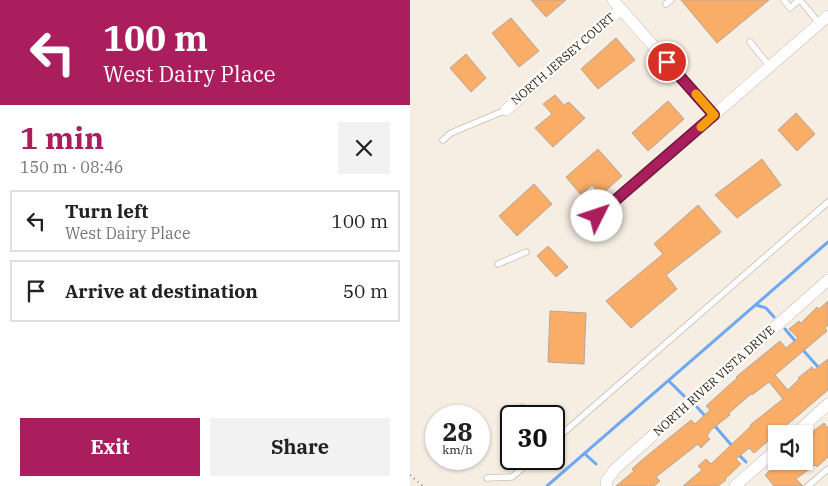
<!DOCTYPE html>
<meta charset="utf-8">
<style>
body{margin:0;font-family:"IBM Plex Serif",serif;background:#f2f2f2;color:#222;height:100vh;display:flex;flex-direction:column;font-size:19px;white-space:nowrap}
*{box-sizing:border-box;margin:0}
p{font-size:16px;color:#767676}
.icon{flex:none;width:28px;height:28px;fill:none;stroke:currentColor;stroke-width:2;stroke-linecap:round;stroke-linejoin:round}
.map{position:relative;flex:1;overflow:hidden}
.drawer{display:flex;flex-direction:column;background:#fff;width:410px}
.drawer>*{flex:none}
.banner{background:#aa1e5e;color:#fff;overflow:hidden}
.controls{position:absolute;left:358px;top:425px;display:grid;gap:10px}
.controls a{display:grid;place-items:center;width:45px;height:45px;border-radius:0px;background:#fff;box-shadow:0 1px 4px #0004;font-size:25px}
.speed{position:absolute;left:15px;top:405px;display:flex;gap:10px;font-size:25px;font-weight:700;text-align:center}
.speed>*{display:grid;place-content:center;width:65px;height:65px;border-radius:50%;background:#fff;box-shadow:0 1px 4px #0004;line-height:1}
.speed small{font-size:12px;font-weight:400}
.speed .limit{border:2px solid #111;border-radius:8px;background:#fff;color:#111}
.pin{position:absolute;display:grid;place-items:center;width:42px;height:42px;color:#fff;margin:-21px;border:2px solid #fff;border-radius:50%;box-shadow:0 1px 5px #0007}
.me{position:absolute;width:55px;margin:-28px;rotate:49deg;stroke-linejoin:round;filter:drop-shadow(0 0 4px #0008)}
.turn{display:flex;align-items:center;gap:18px;height:105px;padding:0 20px;font-size:22px}
.turn .icon{width:65px;height:65px;stroke-width:2.5}
.turn b{display:block;font-size:35px;line-height:42px}
.round{display:grid;place-items:center;flex:none;width:52px;height:52px;border-radius:0px;background:#f2f2f2}
.headline{display:flex;align-items:center;justify-content:space-between;height:85px;padding:0 20px}
h1{font-size:30px;font-weight:800;line-height:38px;color:#aa1e5e}
.action{display:flex;gap:10px;margin-top:auto;padding:10px 20px}
.action a{flex:1;height:58px;border-radius:0px;background:#aa1e5e;color:#fff;font-size:20px;font-weight:800;line-height:58px;text-align:center}
.action a+a{background:#f2f2f2;color:#222}
ul{padding:0;list-style:none}
li{display:flex;align-items:center;gap:15px;height:62px;margin:0 10px 8px;padding:0 10px;border:2px solid #e0e0e0;border-radius:0px}
li div{flex:1}
li b{display:block;font-size:19px}
li em{font-style:normal}
main{display:flex;flex:1;min-height:0}
.map>svg:first-child{display:block}
.lines{fill:none;stroke-linecap:round;stroke-linejoin:round}
.stream{stroke:#6fa8f2;stroke-width:3}
.building{fill:#f9ad67;stroke:#b1a79f}
.lane-casing{stroke:#c6beb4;stroke-width:7}
.street-casing{stroke:#c6beb4;stroke-width:12}
.path{stroke:#88837b;stroke-width:2;stroke-dasharray:1 4;stroke-linecap:butt}
.lane{stroke:#fff;stroke-width:5.5}
.street{stroke:#fff;stroke-width:11}
.route-casing{stroke:#6e143d;stroke-width:12}
.route{stroke:#aa1e5e;stroke-width:9}
.slow{stroke:#f59e0b;stroke-width:9}
.labels{text-anchor:middle;stroke-width:5;stroke-linejoin:round;paint-order:stroke}
.street-label{font-size:12px;fill:#211e1a;stroke:#fffcf7}
</style>
<main>
<section class="drawer">
<div class="banner">
<div class="turn"><svg class="icon" aria-label="left" viewBox="0 0 24 24"><path d="M17 20v-9H6M10 6l-5 5 5 5"/></svg><div><b>100 m</b>West Dairy Place</div></div>
</div>
<div class="headline"><div><h1>1 min</h1><p>150 m · 08:46</p></div><a class="round"><svg class="icon" aria-label="close" viewBox="0 0 24 24"><path d="M6 6l12 12M18 6L6 18"/></svg></a></div>
<ul>
<li><svg class="icon" aria-label="left" viewBox="0 0 24 24"><path d="M17 20v-9H6M10 6l-5 5 5 5"/></svg><div><b>Turn left</b><p>West Dairy Place</p></div><em>100 m</em></li>
<li><svg class="icon" aria-label="arrive" viewBox="0 0 24 24"><path d="M6 21V4h12l-3 4 3 4H6"/></svg><div><b>Arrive at destination</b></div><em>50 m</em></li>
</ul>
<div class="action"><a>Exit</a><a>Share</a></div>
</section>
<div class="map">
<svg width="418" height="486" viewBox="0 0 418 486">
<rect width="100%" height="100%" fill="#f6eee3"/>
<g class="lines">
<path class="stream" d="M 346,305 L 356,308 L 364,317
M 375,329 L 386,342
M 392,349 L 409,368
M 259,381 L 274,396
M 287,407 L 296,417
M 304,425 L 323,447
M 175,454 L 186,464
M 328,454 L 336,462
M 137,486 L 418,242"/>
</g>
<path class="building" d="M 121,0 L 156,0 L 136,17 Z
M 271,0 L 359,0 L 307,43 Z
M 101,18 L 129,51 L 109,67 L 82,33 Z
M 206,38 L 225,60 L 188,89 L 171,69 Z
M 56,54 L 76,78 L 61,92 L 40,68 Z
M 145,95 L 154,105 L 159,102 L 175,118 L 143,147 L 125,128 L 142,114 L 133,104 Z
M 258,101 L 274,119 L 238,151 L 222,133 Z
M 386,113 L 405,134 L 387,151 L 368,130 Z
M 188,149 L 212,176 L 191,195 L 182,185 L 171,195 L 156,177 Z
M 352,159 L 371,185 L 327,218 L 305,195 Z
M 124,184 L 142,204 L 107,236 L 89,216 Z
M 288,205 L 311,232 L 256,275 L 267,289 L 221,328 L 196,301 L 253,254 L 244,244 Z
M 138,246 L 158,267 L 146,277 L 127,256 Z
M 418,301 L 418,325 L 415,328 L 417,331 L 365,375 L 378,390 L 389,379 L 388,378 L 402,367 L 404,370 L 418,359 L 418,390 L 344,453 L 339,448 L 326,459 L 331,464 L 315,479 L 316,480 L 308,486 L 273,486 L 292,470 L 288,466 L 296,459 L 301,464 L 341,426 L 340,425 L 373,399 L 359,382 L 342,395 L 341,394 L 319,413 L 320,415 L 301,430 L 297,436 L 300,439 L 291,448 L 288,444 L 246,477 L 250,481 L 244,486 L 206,486 L 224,471 L 222,469 L 232,460 L 281,420 L 285,424 L 300,410 L 296,406 L 327,378 L 326,377 L 370,341 L 376,348 L 388,338 L 379,329 L 389,321 L 391,323 L 407,307 L 409,309 Z
M 140,311 L 176,313 L 174,364 L 138,362 Z
M 414,423 L 418,428 L 418,457 L 407,467 L 405,465 L 386,479 L 393,486 L 364,486 L 355,475 L 365,466 L 367,469 L 376,461 L 394,461 L 394,443 L 404,434 L 402,432 Z"/>
<g class="lines">
<g class="lane-casing">
<path id="lane" d="M 374,0 L 380,8 L 389,0
M 390,0 L 409,23
M 256,4 L 261,0
M 340,42 L 360,67
M 33,140 L 41,133 L 96,110
M 88,264 L 116,252
M 112,407 L 115,416
M 144,441 L 418,202
M 77,478 L 102,477 L 123,459
M 398,486 L 418,469"/>
</g>
<g class="street-casing">
<path id="street" d="M 203,0 L 304,115
M 96,110 L 211,9
M 175,227 L 418,16
M 385,434 L 418,404
M 196,486 L 197,480 L 205,469 L 418,280
M 325,486 L 366,450"/>
</g>
<path class="path" d="M 0,475 L 13,486"/>
<use href="#lane" class="lane"/>
<use href="#street" class="street"/>
</g>
<g class="lines">
<g class="route-casing">
<path id="route" d="M 187,216 L 304,115 L 257,62"/>
</g>
<use href="#route" class="route"/>
<path class="slow" d="M 286,94 L 304,115 L 291,127"/>
</g>
<g class="labels">
<g class="street-label">
<text transform="translate(153 59) rotate(-41)" y="4">NORTH JERSEY COURT</text>
<text transform="translate(304 381) rotate(-42)" y="4">NORTH RIVER VISTA DRIVE</text>
</g>
</g>
</svg>
<div class="controls">
<a><svg class="icon" aria-label="sound" viewBox="0 0 24 24"><path d="M4 9h4l5-4v14l-5-4H4zM17 9q2 3 0 6"/></svg></a>
</div>
<div class="speed"><div>28<small>km/h</small></div><div class="limit">30</div></div>
<div class="pin" style="left:257px;top:62px;background:#d93025"><svg class="icon" aria-label="arrive" viewBox="0 0 24 24"><path d="M6 21V4h12l-3 4 3 4H6"/></svg></div>
<svg class="me" style="left:187px;top:216px" viewBox="-20 -20 40 40"><circle r="19" fill="#fff"/><path d="M0-13L10 11 0 6-10 11z" fill="#aa1e5e"/></svg>
</div>
</main>
